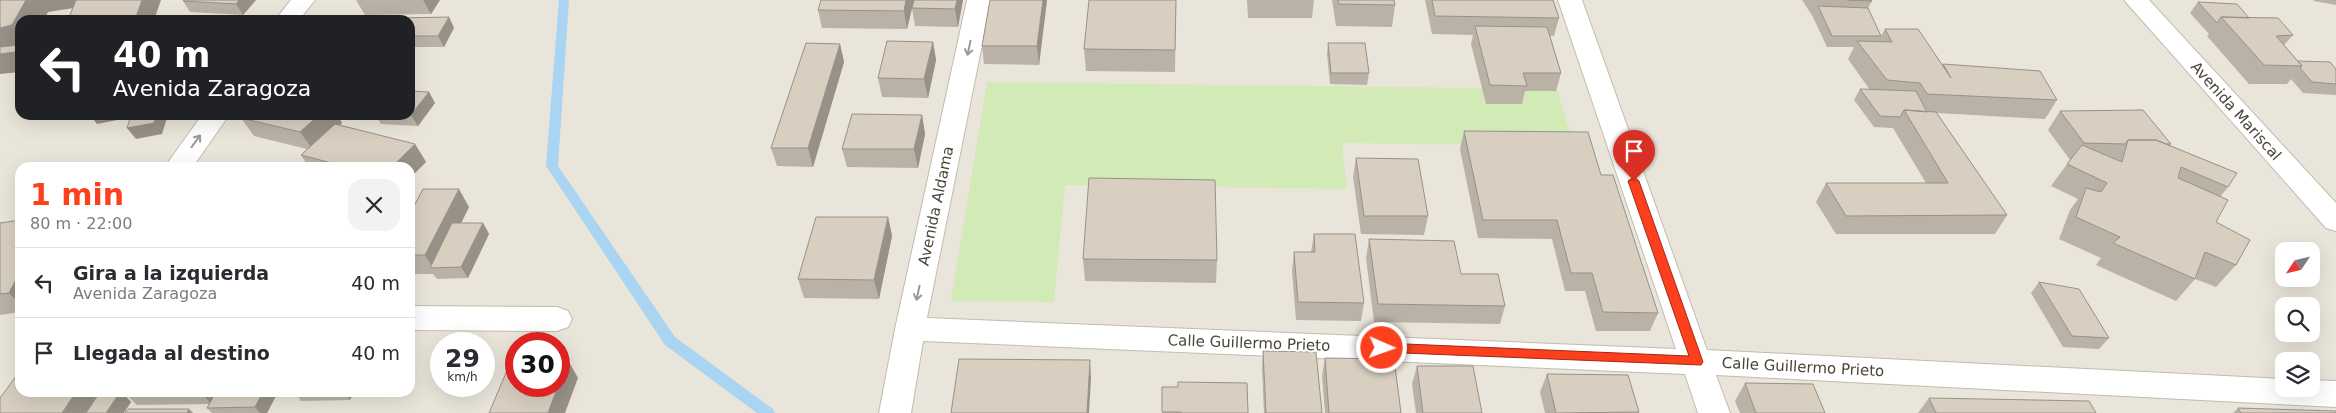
<!DOCTYPE html>
<html lang="es">
<meta charset="utf-8">
<style>
body{margin:0;font-family:"DejaVu Sans",sans-serif;background:#f2f2f3;color:#2b2b33;height:100vh;display:flex;flex-direction:column;font-size:19px;white-space:nowrap}
*{box-sizing:border-box;margin:0}
p{font-size:16px;color:#7c7c81}
.icon{flex:none;width:28px;height:28px;fill:none;stroke:currentColor;stroke-width:2;stroke-linecap:round;stroke-linejoin:round}
.map{position:relative;flex:1;overflow:hidden}
.drawer{position:absolute;left:15px;top:162px;width:400px;height:235px;display:flex;flex-direction:column;background:#fff;border-radius:15px;box-shadow:0 5px 20px #0002}
.drawer>*{flex:none}
.hud{position:absolute;left:15px;top:15px;width:400px;height:105px;border-radius:15px;box-shadow:0 5px 20px #0002;background:#202124;color:#fff;overflow:hidden}
.needle{width:32px;rotate:235deg}
.tools{position:absolute;left:2275px;top:242px;display:grid;gap:10px}
.tools a{display:grid;place-items:center;width:45px;height:45px;border-radius:10px;background:#fff;box-shadow:0 5px 20px #0002;font-size:25px}
.speed{position:absolute;left:430px;top:332px;display:flex;gap:10px;font-size:25px;font-weight:700;text-align:center}
.speed>*{display:grid;place-content:center;width:65px;height:65px;border-radius:50%;background:#fff;box-shadow:0 5px 20px #0002;line-height:1}
.speed small{font-size:12px;font-weight:400}
.speed .limit{border:8px solid #d22;background:#fff;color:#111}
.pin{position:absolute;display:grid;place-items:center;width:42px;height:42px;color:#fff;margin:-51px -21px;border-radius:50% 50% 50% 0;rotate:-45deg;box-shadow:0 0 5px #0007}
.pin .icon{rotate:45deg}
.me{position:absolute;width:55px;margin:-28px;rotate:92deg;stroke-linejoin:round;filter:drop-shadow(0 0 4px #0008)}
.turn{display:flex;align-items:center;gap:18px;height:105px;padding:0 15px;font-size:22px}
.turn .icon{width:65px;height:65px;stroke-width:2.5}
.turn b{display:block;font-size:35px;line-height:42px}
.round{display:grid;place-items:center;flex:none;width:52px;height:52px;border-radius:15px;background:#f2f2f3}
.headline{display:flex;align-items:center;justify-content:space-between;height:85px;padding:0 15px}
h1{font-size:30px;font-weight:600;line-height:38px;color:#fc3f1d}
ul{padding:0;list-style:none}
li{display:flex;align-items:center;gap:15px;height:70px;padding:0 15px;border-top:1px solid #e1e1e2}
li div{flex:1}
li b{display:block;font-size:19px}
li em{font-style:normal}
.map>svg:first-child{display:block}
.residential{fill:#eae5da;fill-rule:evenodd}
.green{fill:#d2eab5}
.lines{fill:none;stroke-linecap:round;stroke-linejoin:round}
.stream{fill:#a9d4f2;fill-rule:evenodd}
.street-casing{stroke:#c2bbae;stroke-width:2}
.street{fill:#fff;fill-rule:evenodd}
.wall{fill:#bab2a6}
.shaded-wall{fill:#979187}
.building{fill:#d8cfc1;stroke:#979187}
.oneway{stroke:#9c9892}
.route{fill:#fc3f1d;stroke:#a42913}
.labels{text-anchor:middle;stroke-width:4;stroke-linejoin:round;paint-order:stroke}
.street-label{font-size:15px;fill:#4b4439;stroke:#fff}
</style>
<div class="map">
<svg width="2336" height="413" viewBox="0 0 2336 413">
<rect width="100%" height="100%" fill="#f6f3ec"/>
<path class="residential" d="M 0,0 L 2336,0 L 2336,413 L 0,413 ZM 20,20 L 410,20 L 410,115 L 20,115 ZM 20,168 L 410,168 L 410,392 L 20,392 ZM 2284,251 L 2311,251 L 2311,279 L 2284,279 ZM 2284,306 L 2311,306 L 2311,334 L 2284,334 ZM 441,344 L 484,344 L 484,386 L 441,386 ZM 516,344 L 559,344 L 559,386 L 516,386 ZM 2284,361 L 2311,361 L 2311,389 L 2284,389 Z"/>
<path class="green" d="M 987,82 L 1557,89 L 1574,146 L 1342,143 L 1347,189 L 1065,185 L 1054,302 L 951,301 Z"/>
<g class="lines">
<path class="stream" d="M 559,0 L 569,0 L 558,166 L 675,337 L 773,409 L 775,413 L 757,413 L 665,345 L 546,166 Z"/>
<g class="street-casing">
<path id="street" d="M 291,0 L 315,0 L 299,20 L 275,20 Z
M 967,0 L 991,0 L 927,318 L 1676,349 L 1558,0 L 1582,0 L 1707,350 L 2284,379 L 2284,389 L 2311,389 L 2311,380 L 2336,381 L 2336,407 L 1716,375 L 1730,413 L 1698,413 L 1685,374 L 923,341 L 911,413 L 879,413 L 895,329 Z
M 2124,0 L 2149,0 L 2336,203 L 2336,231 L 2326,228 Z
M 202,115 L 229,115 L 192,168 L 164,168 Z
M 410,306 L 557,307 L 568,311 L 572,319 L 568,327 L 557,331 L 410,330 Z"/>
</g>
<use href="#street" class="street"/>
</g>
<path class="wall" d="M 256,0 L 243,15 L 190,12 L 183,1 Z
M 356,0 L 440,0 L 431,14 L 365,15 Z
M 914,0 L 907,29 L 822,28 L 818,10 Z
M 963,0 L 958,27 L 915,26 L 912,8 Z
M 990,0 L 1047,0 L 1039,65 L 984,64 L 982,46 Z
M 1176,0 L 1175,72 L 1086,71 L 1084,49 Z
M 1247,0 L 1314,0 L 1312,18 L 1248,18 Z
M 1332,0 L 1394,0 L 1395,5 L 1392,27 L 1336,26 Z
M 1425,0 L 1553,0 L 1559,18 L 1554,36 L 1550,36 L 1561,73 L 1556,91 L 1525,91 L 1522,104 L 1486,104 L 1471,44 L 1473,35 L 1432,34 Z
M 1802,0 L 1871,0 L 1872,1 L 1868,8 L 1881,36 L 1885,29 L 1943,66 L 1943,64 L 2057,100 L 2045,119 L 1937,113 L 2007,215 L 1995,234 L 1836,234 L 1816,202 L 1826,183 L 1926,183 L 1893,128 L 1874,127 L 1854,100 L 1860,89 L 1870,90 L 1848,59 L 1854,47 L 1827,47 L 1813,17 Z
M 2313,0 L 2336,0 L 2336,5 L 2314,1 Z
M 2198,2 L 2249,18 L 2293,35 L 2284,45 L 2298,61 L 2336,69 L 2336,95 L 2303,93 L 2291,79 L 2287,84 L 2249,84 L 2207,36 L 2209,34 L 2190,13 Z
M 449,17 L 454,28 L 444,47 L 410,47 L 410,20 Z
M 933,42 L 936,60 L 928,98 L 882,97 L 878,78 Z
M 1328,43 L 1369,73 L 1367,85 L 1330,84 L 1327,54 Z
M 840,44 L 844,62 L 813,167 L 777,166 L 771,148 Z
M 429,92 L 435,103 L 418,126 L 381,124 L 375,115 L 410,115 Z
M 2060,111 L 2171,144 L 2170,145 L 2228,187 L 2220,197 L 2216,222 L 2236,265 L 2216,287 L 2195,279 L 2176,301 L 2096,265 L 2101,258 L 2059,239 L 2070,210 L 2078,199 L 2051,186 L 2070,160 L 2048,130 Z
M 244,115 L 337,115 L 342,123 L 340,125 L 415,144 L 426,162 L 410,178 L 410,168 L 309,168 L 301,155 L 307,149 L 254,136 L 241,118 Z
M 922,115 L 925,134 L 918,168 L 847,167 L 842,149 Z
M 1464,131 L 1601,175 L 1658,313 L 1650,331 L 1596,331 L 1585,291 L 1565,291 L 1552,239 L 1478,238 L 1460,149 Z
M 1356,158 L 1428,216 L 1424,235 L 1361,234 L 1353,177 Z
M 469,207 L 461,223 L 483,223 L 489,234 L 468,278 L 437,279 L 433,274 L 410,274 L 410,214 Z
M 888,217 L 892,236 L 879,299 L 804,298 L 798,279 Z
M 20,220 L 20,312 L 0,315 L 0,223 Z
M 1314,234 L 1364,303 L 1361,321 L 1296,320 L 1292,271 L 1294,252 L 1311,252 Z
M 1369,239 L 1461,274 L 1505,306 L 1500,324 L 1374,322 L 1366,258 Z
M 1083,259 L 1217,260 L 1216,283 L 1085,281 Z
M 2039,282 L 2109,338 L 2099,349 L 2063,347 L 2031,293 Z
M 1263,351 L 1322,413 L 1264,413 L 1262,369 Z
M 1325,358 L 1401,413 L 1325,413 L 1322,376 Z
M 1417,366 L 1482,413 L 1416,413 L 1412,384 Z
M 1547,374 L 1639,412 L 1639,413 L 1545,413 L 1540,392 Z
M 1745,383 L 1825,413 L 1740,413 L 1735,401 Z
M 1162,387 L 1248,413 L 1162,413 Z
M 127,392 L 278,392 L 267,413 L 212,413 L 207,408 L 209,404 L 137,405 L 126,394 Z
M 295,392 L 354,392 L 350,400 L 301,401 Z
M 1929,398 L 2096,413 L 1918,413 Z
M 2238,408 L 2336,413 L 2233,413 Z"/>
<path class="shaded-wall" d="M 26,0 L 95,0 L 93,5 L 48,12 L 44,20 L 20,20 L 20,72 L 0,74 L 0,28 Z
M 142,0 L 161,0 L 154,20 L 135,20 Z
M 239,0 L 256,0 L 243,15 L 236,4 Z
M 423,0 L 440,0 L 431,14 Z
M 906,0 L 914,0 L 907,29 L 904,11 Z
M 957,0 L 963,0 L 958,27 L 955,9 Z
M 1043,0 L 1047,0 L 1039,65 L 1037,46 Z
M 449,17 L 454,28 L 444,47 L 438,36 Z
M 933,42 L 936,60 L 928,98 L 924,79 Z
M 840,44 L 844,62 L 813,167 L 808,148 Z
M 429,92 L 435,103 L 418,126 L 411,115 Z
M 90,115 L 143,115 L 97,124 Z
M 156,115 L 168,115 L 162,134 L 136,139 L 127,128 Z
M 319,115 L 337,115 L 342,123 L 313,150 L 300,132 Z
M 922,115 L 925,134 L 918,168 L 914,149 Z
M 415,144 L 426,162 L 410,178 L 410,168 L 391,168 Z
M 459,189 L 469,207 L 439,268 L 433,268 L 425,255 Z
M 888,217 L 892,236 L 879,299 L 874,280 Z
M 483,223 L 489,234 L 468,278 L 461,267 Z
M 20,272 L 20,304 L 9,293 Z
M 568,360 L 578,378 L 565,413 L 548,413 Z
M 1090,360 L 1091,378 L 1089,413 L 1087,413 Z
M 76,392 L 107,392 L 93,413 L 62,413 Z
M 120,392 L 122,392 L 131,402 L 124,413 L 106,413 Z
M 201,392 L 218,392 L 211,404 Z
M 263,392 L 278,392 L 267,413 L 260,413 L 255,407 Z
M 344,392 L 354,392 L 350,400 Z
M 189,409 L 193,413 L 187,413 Z"/>
<path class="building" d="M 0,0 L 26,0 L 12,25 L 0,28 Z
M 76,0 L 142,0 L 135,20 L 68,20 Z
M 184,0 L 239,0 L 236,4 L 183,1 Z
M 821,0 L 906,0 L 904,11 L 818,10 Z
M 914,0 L 957,0 L 955,9 L 912,8 Z
M 990,0 L 1043,0 L 1037,46 L 982,46 Z
M 1089,0 L 1176,0 L 1175,50 L 1084,49 Z
M 1338,0 L 1394,0 L 1395,5 L 1339,4 Z
M 1432,0 L 1553,0 L 1559,18 L 1435,16 Z
M 1848,0 L 1871,0 L 1872,1 Z
M 2198,2 L 2237,4 L 2249,18 L 2221,17 L 2217,23 Z
M 1818,6 L 1868,8 L 1881,36 L 1832,36 Z
M 449,17 L 438,36 L 410,36 L 410,20 L 341,20 L 342,19 Z
M 2221,17 L 2278,18 L 2293,35 L 2276,36 L 2302,66 L 2264,65 Z
M 1475,26 L 1547,27 L 1561,73 L 1523,73 L 1527,86 L 1490,85 Z
M 1885,29 L 1918,29 L 1951,78 L 1943,64 L 2040,71 L 2057,100 L 1927,94 L 1920,83 L 1887,80 L 1857,41 L 1892,42 Z
M 887,41 L 933,42 L 924,79 L 878,78 Z
M 806,43 L 840,44 L 808,148 L 771,148 Z
M 1328,43 L 1365,43 L 1369,73 L 1331,73 Z
M 19,45 L 15,52 L 0,54 L 0,47 Z
M 2298,61 L 2330,62 L 2336,69 L 2336,84 L 2312,82 L 2300,68 L 2302,66 Z
M 1860,89 L 1916,91 L 1927,112 L 1904,110 L 1900,117 L 1880,116 Z
M 410,91 L 429,92 L 411,115 L 406,115 L 410,115 Z
M 1904,110 L 1936,112 L 2007,215 L 1846,216 L 1826,183 L 1948,183 Z
M 2143,110 L 2171,144 L 2166,144 L 2156,140 L 2128,140 L 2125,144 L 2084,143 L 2060,111 Z
M 852,114 L 922,115 L 914,149 L 842,149 Z
M 131,115 L 156,115 L 154,123 L 127,128 Z
M 244,115 L 319,115 L 300,132 L 241,118 Z
M 335,124 L 415,144 L 391,168 L 351,168 L 301,155 Z
M 1464,131 L 1588,132 L 1601,175 L 1613,175 L 1658,313 L 1603,312 L 1592,273 L 1571,273 L 1557,220 L 1483,220 Z
M 2128,140 L 2156,140 L 2237,173 L 2228,187 L 2181,167 L 2178,178 L 2228,200 L 2216,222 L 2250,240 L 2236,265 L 2205,252 L 2195,279 L 2113,243 L 2120,237 L 2076,217 L 2086,188 L 2101,192 L 2107,183 L 2067,164 L 2082,145 L 2122,162 Z
M 1356,158 L 1418,159 L 1428,216 L 1364,216 Z
M 1089,178 L 1215,180 L 1217,260 L 1083,259 Z
M 423,189 L 459,189 L 425,255 L 410,255 L 410,214 Z
M 816,217 L 888,217 L 874,280 L 798,279 Z
M 20,220 L 20,272 L 9,293 L 0,294 L 0,223 Z
M 452,223 L 483,223 L 461,267 L 430,268 Z
M 1314,234 L 1355,234 L 1364,303 L 1298,302 L 1294,252 L 1315,252 Z
M 1369,239 L 1454,241 L 1461,274 L 1498,274 L 1505,306 L 1378,304 Z
M 2039,282 L 2079,289 L 2109,338 L 2072,336 Z
M 1263,351 L 1316,352 L 1322,413 L 1266,413 Z
M 1325,358 L 1394,359 L 1401,413 L 1329,413 Z
M 959,359 L 1090,360 L 1087,413 L 951,413 Z
M 516,360 L 516,386 L 558,386 L 548,413 L 489,413 L 511,361 Z
M 559,360 L 568,360 L 559,385 Z
M 1417,366 L 1473,366 L 1482,413 L 1423,413 Z
M 20,371 L 20,392 L 76,392 L 62,413 L 0,413 L 0,398 Z
M 1547,374 L 1628,375 L 1639,412 L 1556,413 Z
M 1178,382 L 1247,383 L 1248,413 L 1181,413 L 1181,412 L 1162,412 L 1162,387 L 1178,387 Z
M 1745,383 L 1813,384 L 1825,413 L 1756,413 Z
M 100,392 L 120,392 L 106,413 L 86,413 Z
M 127,392 L 201,392 L 126,394 Z
M 216,392 L 263,392 L 255,407 L 207,408 Z
M 1929,398 L 2089,401 L 2096,413 L 1936,413 Z
M 2238,408 L 2336,411 L 2336,413 L 2241,413 Z
M 128,409 L 189,409 L 187,413 L 125,413 Z"/>
<defs><path id="oneway-shaft" d="M-6 0H5M1.5-3L5.5 0L1.5 3" fill="none" stroke-width="1.6" stroke-linecap="round" stroke-linejoin="round" transform="scale(1.25)"/></defs>
<g class="oneway">
<use href="#oneway-shaft" transform="translate(969 48) rotate(102)"/>
<use href="#oneway-shaft" transform="translate(196 141) rotate(-54)"/>
<use href="#oneway-shaft" transform="translate(918 293) rotate(102)"/>
</g>
<path class="route" d="M 1634,177 L 1639,181 L 1703,362 L 1701,365 L 1378,352 L 1376,348 L 1378,345 L 1382,343 L 1689,356 L 1628,181 Z"/>
<g class="labels">
<g class="street-label">
<text transform="translate(2236 111) rotate(48)" y="5">Avenida Mariscal</text>
<text transform="translate(936 206) rotate(-78)" y="5">Avenida Aldama</text>
<text transform="translate(1249 343) rotate(2)" y="5">Calle Guillermo Prieto</text>
<text transform="translate(1803 367) rotate(3)" y="5">Calle Guillermo Prieto</text>
</g>
</g>
</svg>
<div class="tools">
<a><svg class="needle" viewBox="-14 -14 28 28"><path d="M0-13l5 13h-10z" fill="#e53935"/><path d="M0 13l5-13h-10z" fill="#7c7c81"/></svg></a>
<a><svg class="icon" aria-label="search" viewBox="0 0 24 24"><circle cx="10" cy="10" r="6"/><path d="M15 15l6 6"/></svg></a>
<a><svg class="icon" aria-label="layers" viewBox="0 0 24 24"><path d="M12 4l9 5-9 5-9-5zM3 14l9 5 9-5"/></svg></a>
</div>
<div class="speed"><div>29<small>km/h</small></div><div class="limit">30</div></div>
<div class="pin" style="left:1634px;top:181px;background:#d93025"><svg class="icon" aria-label="arrive" viewBox="0 0 24 24"><path d="M6 21V4h12l-3 4 3 4H6"/></svg></div>
<svg class="me" style="left:1382px;top:348px" viewBox="-20 -20 40 40"><circle r="17" fill="#fc3f1d" stroke="#fff" stroke-width="3"/><path d="M0-11L8 9 0 5-8 9z" fill="#fff"/></svg>
<div class="hud">
<div class="turn"><svg class="icon" aria-label="left" viewBox="0 0 24 24"><path d="M17 20v-9H6M10 6l-5 5 5 5"/></svg><div><b>40 m</b>Avenida Zaragoza</div></div>
</div>
<section class="drawer">
<div class="headline"><div><h1>1 min</h1><p>80 m · 22:00</p></div><a class="round"><svg class="icon" aria-label="close" viewBox="0 0 24 24"><path d="M6 6l12 12M18 6L6 18"/></svg></a></div>
<ul>
<li><svg class="icon" aria-label="left" viewBox="0 0 24 24"><path d="M17 20v-9H6M10 6l-5 5 5 5"/></svg><div><b>Gira a la izquierda</b><p>Avenida Zaragoza</p></div><em>40 m</em></li>
<li><svg class="icon" aria-label="arrive" viewBox="0 0 24 24"><path d="M6 21V4h12l-3 4 3 4H6"/></svg><div><b>Llegada al destino</b></div><em>40 m</em></li>
</ul>
</section>
</div>
